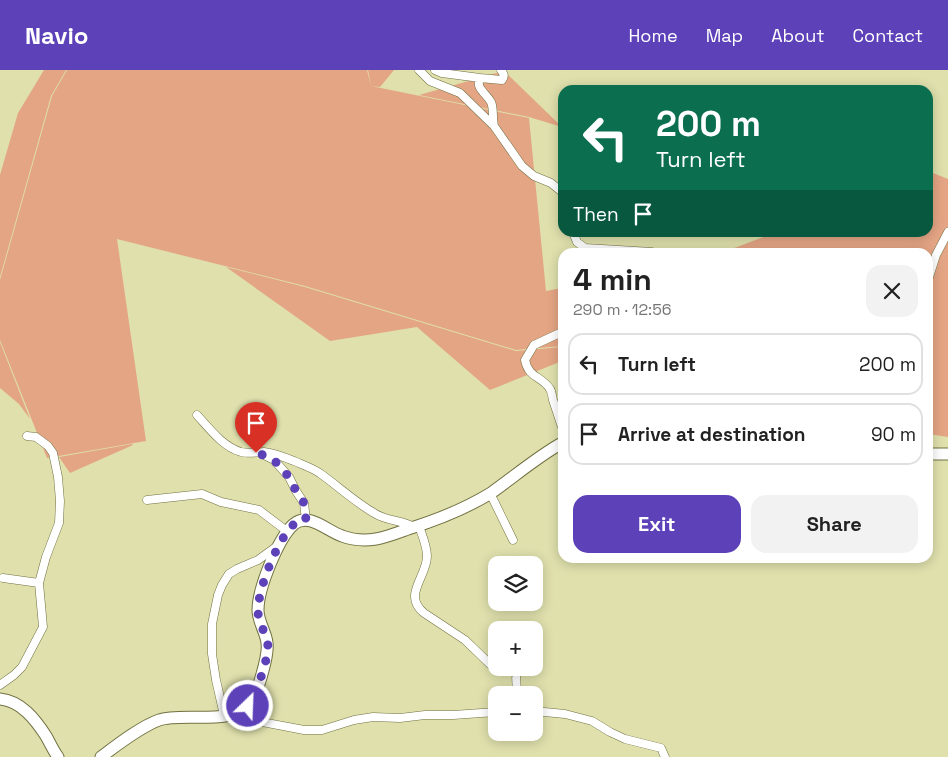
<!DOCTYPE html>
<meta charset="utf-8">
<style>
body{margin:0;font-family:"Space Grotesk",sans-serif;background:#f2f2f2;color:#222;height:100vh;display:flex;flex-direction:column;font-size:19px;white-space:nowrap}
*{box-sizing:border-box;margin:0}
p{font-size:16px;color:#767676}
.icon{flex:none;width:28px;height:28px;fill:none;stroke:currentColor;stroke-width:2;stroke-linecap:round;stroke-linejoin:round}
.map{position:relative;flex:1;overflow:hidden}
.drawer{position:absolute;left:558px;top:178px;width:375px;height:315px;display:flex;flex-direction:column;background:#fff;border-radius:15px;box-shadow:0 2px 12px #0003}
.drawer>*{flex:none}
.hud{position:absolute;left:558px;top:15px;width:375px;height:152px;border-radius:15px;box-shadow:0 2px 12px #0003;background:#0b6e4f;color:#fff;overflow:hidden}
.buttons{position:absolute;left:488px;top:486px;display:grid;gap:10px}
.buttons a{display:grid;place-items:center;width:55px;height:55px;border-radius:10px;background:#fff;box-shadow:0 2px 12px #0003;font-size:25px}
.pin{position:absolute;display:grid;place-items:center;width:42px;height:42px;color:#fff;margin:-51px -21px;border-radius:50% 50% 50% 0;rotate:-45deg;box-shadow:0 0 5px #0007}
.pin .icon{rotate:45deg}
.me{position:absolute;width:55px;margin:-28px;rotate:24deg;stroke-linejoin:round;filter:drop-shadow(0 0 4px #0008)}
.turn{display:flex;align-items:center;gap:18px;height:105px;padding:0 15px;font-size:22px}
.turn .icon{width:65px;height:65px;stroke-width:2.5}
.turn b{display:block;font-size:35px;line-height:42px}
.then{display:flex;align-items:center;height:48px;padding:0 15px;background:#0003;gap:10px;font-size:19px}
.round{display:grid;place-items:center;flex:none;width:52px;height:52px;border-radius:15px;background:#f2f2f2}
.summary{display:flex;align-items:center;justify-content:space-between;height:85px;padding:0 15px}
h1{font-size:30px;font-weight:700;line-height:38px}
.action{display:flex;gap:10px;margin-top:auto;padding:10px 15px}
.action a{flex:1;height:58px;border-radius:15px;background:#5d41b9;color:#fff;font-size:20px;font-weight:700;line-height:58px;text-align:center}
.action a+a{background:#f2f2f2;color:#222}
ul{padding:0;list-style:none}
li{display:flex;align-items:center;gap:15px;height:62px;margin:0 10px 8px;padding:0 5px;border:2px solid #e0e0e0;border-radius:15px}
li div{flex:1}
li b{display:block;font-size:19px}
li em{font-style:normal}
header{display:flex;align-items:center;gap:30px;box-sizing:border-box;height:70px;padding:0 25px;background:#5d41b9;color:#fff}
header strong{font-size:24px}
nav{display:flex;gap:28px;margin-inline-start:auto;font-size:18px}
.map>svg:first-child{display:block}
.green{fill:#e4a584}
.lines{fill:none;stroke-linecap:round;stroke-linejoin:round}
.street-casing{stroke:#717142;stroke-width:9}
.secondary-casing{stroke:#717142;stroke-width:13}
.street{stroke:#fff;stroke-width:8}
.secondary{stroke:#fff;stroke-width:11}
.route{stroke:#5d41b9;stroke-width:9;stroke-dasharray:0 16.2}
</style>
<header>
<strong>Navio</strong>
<nav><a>Home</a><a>Map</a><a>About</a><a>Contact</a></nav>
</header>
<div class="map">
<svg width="948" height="687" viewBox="0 0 948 687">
<rect width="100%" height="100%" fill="#dfe0ac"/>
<path class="green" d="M 44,0 L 66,0 L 51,26 L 0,207 L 0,105 L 18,43 Z
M 67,0 L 367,0 L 371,16 L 529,48 L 546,221 L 562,218 L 562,276 L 516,280 L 305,216 L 117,169 L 146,371 L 47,388 L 0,270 L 0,210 L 52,26 Z
M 368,0 L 394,0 L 380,17 L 371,16 Z
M 504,1 L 562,57 L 529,47 L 419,25 Z
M 928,101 L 948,109 L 948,367 L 928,364 L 928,182 L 724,182 L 774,163 L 928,162 Z
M 226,197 L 305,217 L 516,281 L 562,277 L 562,291 L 490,320 L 417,257 L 330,271 Z
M 0,272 L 30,349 L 19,334 L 0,318 Z
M 132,374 L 133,375 L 70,403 L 59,387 Z"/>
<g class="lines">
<g class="street-casing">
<path id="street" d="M 419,0 L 430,11 L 460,23 L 494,56
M 435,0 L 442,3 L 480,8
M 501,0 C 504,4 505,6 502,10 L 480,8 C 475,18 486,23 491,32 C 494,38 492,48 494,56 L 522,96 L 534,106 L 551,113 L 562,122
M 573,162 L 577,172 L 585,178 L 652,182
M 928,210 L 936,185 L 948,162
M 562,262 L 534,275 L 525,290 C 529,309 541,305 550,319 C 552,322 552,326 553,330 C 556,339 559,348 562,357
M 197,345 C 209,358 223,377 241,382 C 249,384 256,382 264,382 C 274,383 284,387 294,391 C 303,395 313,398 321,404 C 339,417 355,432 374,443 C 386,451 401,450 414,457
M 264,385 L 274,390 L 289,407 L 296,421 L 304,433 L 306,450
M 490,423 L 513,470
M 147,430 L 202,424 L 221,432 L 259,440 L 288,462
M 419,456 C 422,465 427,476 427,486 C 427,507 402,525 424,543 L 465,570 L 493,597 L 503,601 L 512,601 L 516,604 L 517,625
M 3,508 L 39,513
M 0,615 L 14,605 L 22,597 L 43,557 L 39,513 L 46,487 L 59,453 L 60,431 L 58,407 L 53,383 L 48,376 L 36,367 L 27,366
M 534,641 L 565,644 L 592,651 L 610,662 L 625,669 L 661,678 L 665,687
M 234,643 L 241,648 L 304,660 L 322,660 L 354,650 L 373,647 L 400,648 L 425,645 L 453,645 L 496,642
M 224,645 L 216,610 L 212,584 L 212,554 L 218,525 L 222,515 L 229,504 L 237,499 L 258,490 L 276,477"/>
</g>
<g class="secondary-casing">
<path id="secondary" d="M 928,384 L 948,384
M 0,629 C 21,631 35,649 46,666 C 50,673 53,680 58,687
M 101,687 C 117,675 140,657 159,650 C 182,642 233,656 250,634 C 257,625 269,585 267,573 C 266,562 258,552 258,540 C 258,519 278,468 294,454 C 309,442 327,461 342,466 C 353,470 364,471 376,469 C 387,467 397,463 408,459 C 437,450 465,439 491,423 C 515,406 537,387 562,373"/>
</g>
<use href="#street" class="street"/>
<use href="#secondary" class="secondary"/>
</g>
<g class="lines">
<path class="route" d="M 248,636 C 256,625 267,592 268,578 C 268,565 258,554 258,541 C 258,518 277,472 292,456 C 296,452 301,451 306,450 L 304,433 L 296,421 L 289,407 L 274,390 L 270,387 L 256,383"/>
</g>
</svg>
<div class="buttons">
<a><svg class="icon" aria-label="layers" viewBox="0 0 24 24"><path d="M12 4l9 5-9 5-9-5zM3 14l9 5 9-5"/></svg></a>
<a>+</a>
<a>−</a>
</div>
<div class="pin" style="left:256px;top:383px;background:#d93025"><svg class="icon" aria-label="arrive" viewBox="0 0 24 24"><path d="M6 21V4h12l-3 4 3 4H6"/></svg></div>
<svg class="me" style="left:248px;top:636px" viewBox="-20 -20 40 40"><circle r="17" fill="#5d41b9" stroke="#fff" stroke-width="3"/><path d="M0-11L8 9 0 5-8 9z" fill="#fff"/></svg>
<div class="hud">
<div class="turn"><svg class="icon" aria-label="left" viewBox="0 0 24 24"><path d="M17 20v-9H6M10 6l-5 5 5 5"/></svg><div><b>200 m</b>Turn left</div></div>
<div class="then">Then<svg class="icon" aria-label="arrive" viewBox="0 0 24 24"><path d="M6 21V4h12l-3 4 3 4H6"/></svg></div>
</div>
<section class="drawer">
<div class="summary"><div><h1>4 min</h1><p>290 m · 12:56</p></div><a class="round"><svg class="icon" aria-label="close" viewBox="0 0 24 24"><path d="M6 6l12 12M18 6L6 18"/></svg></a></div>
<ul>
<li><svg class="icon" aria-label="left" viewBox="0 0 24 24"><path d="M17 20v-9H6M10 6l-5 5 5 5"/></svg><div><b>Turn left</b></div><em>200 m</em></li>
<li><svg class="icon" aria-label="arrive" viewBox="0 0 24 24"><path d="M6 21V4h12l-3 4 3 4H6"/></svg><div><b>Arrive at destination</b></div><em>90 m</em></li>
</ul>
<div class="action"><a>Exit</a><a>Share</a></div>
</section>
</div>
